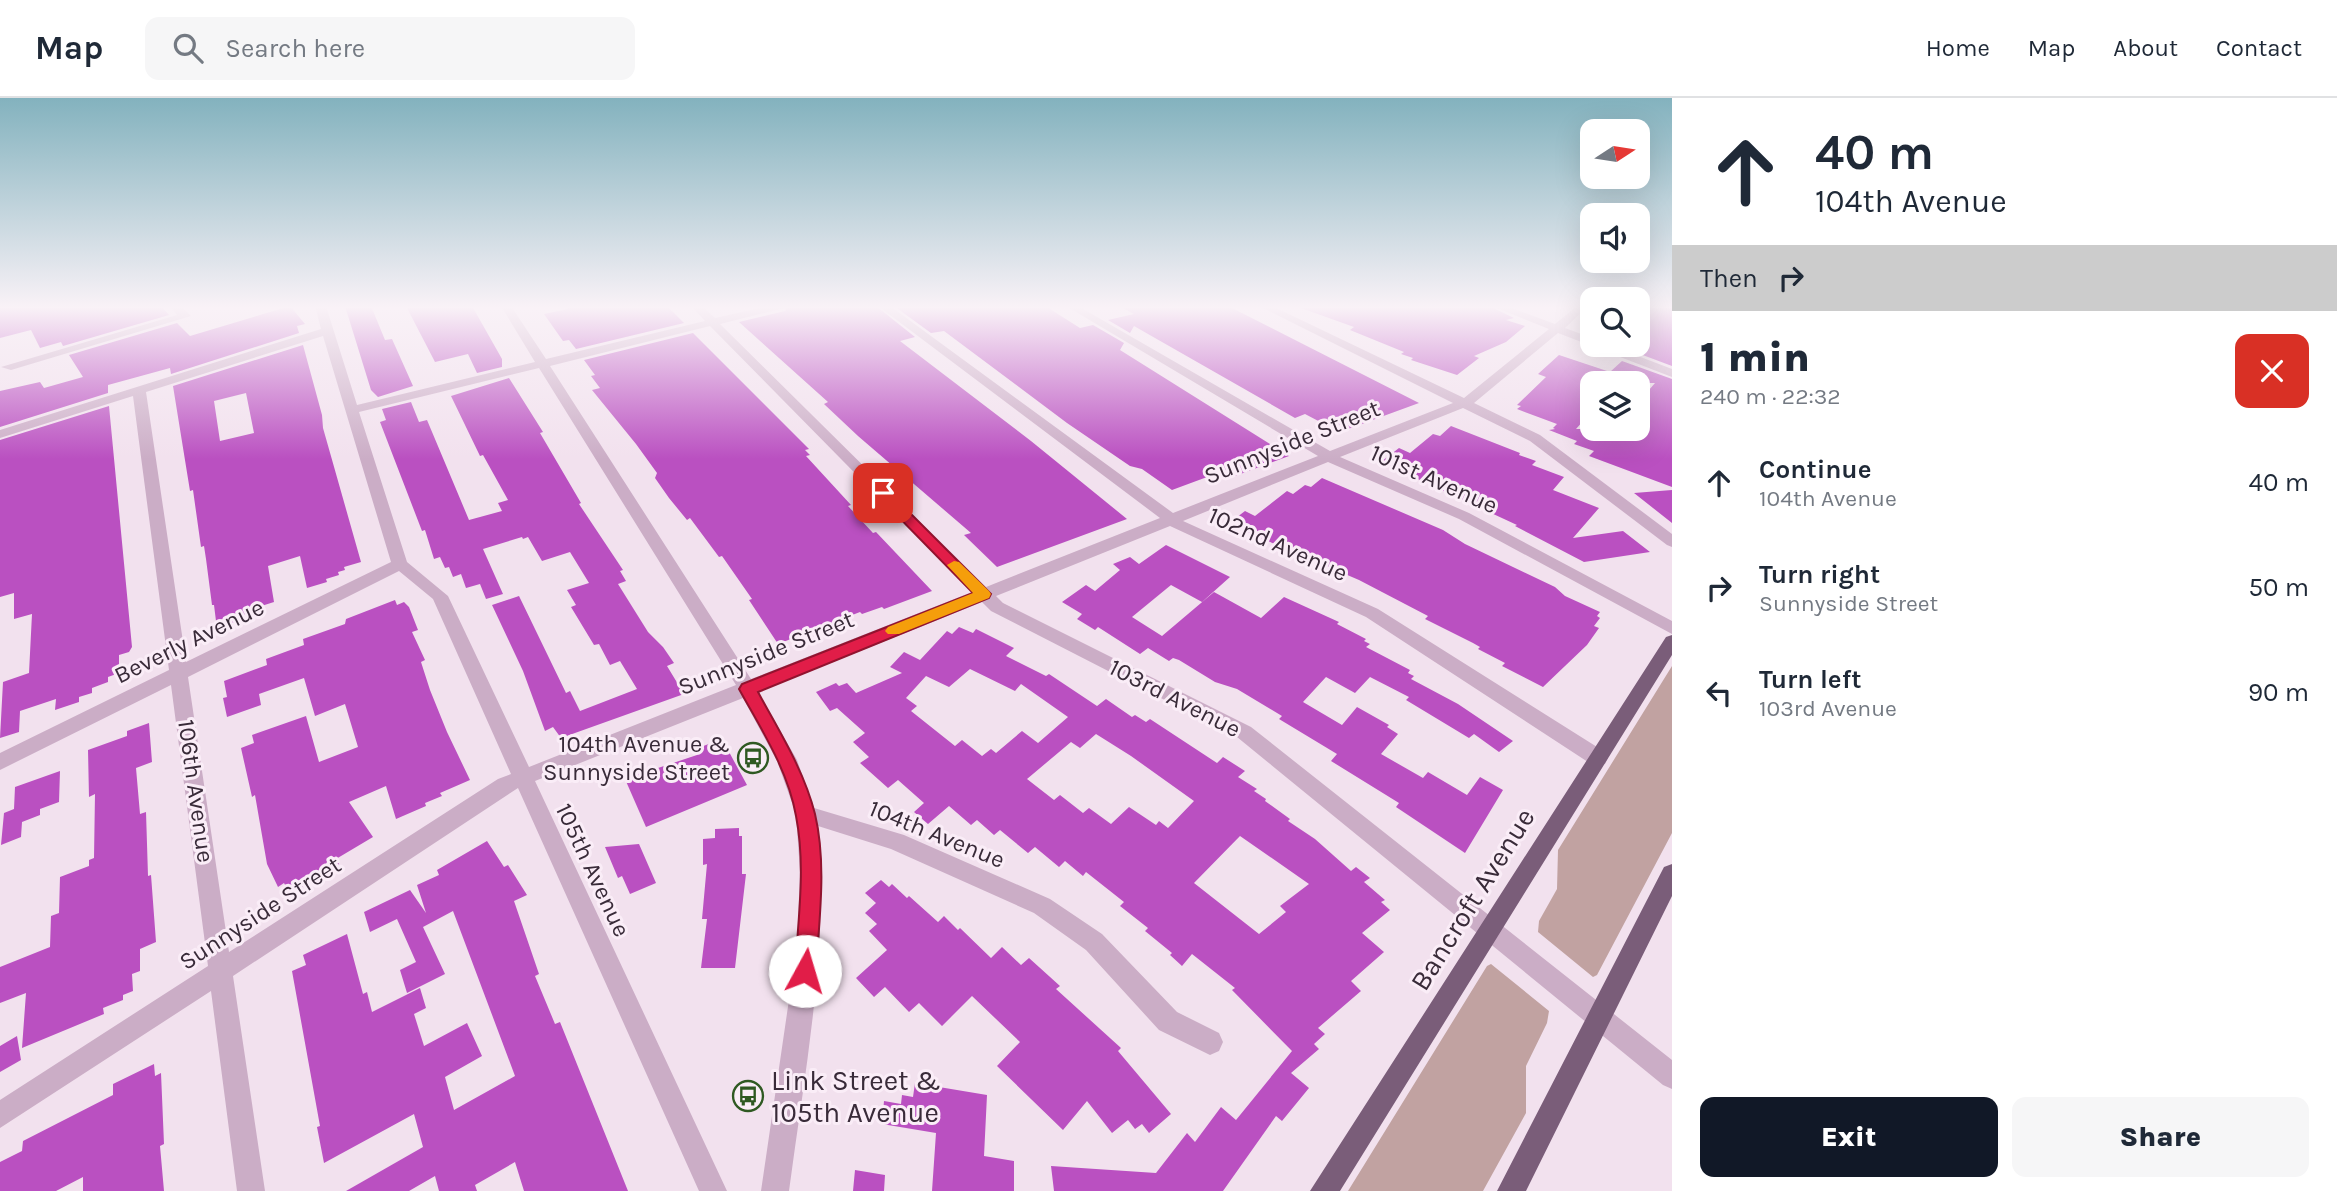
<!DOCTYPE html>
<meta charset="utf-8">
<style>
body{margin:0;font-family:Karla,sans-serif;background:#f6f6f7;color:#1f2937;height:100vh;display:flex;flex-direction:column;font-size:26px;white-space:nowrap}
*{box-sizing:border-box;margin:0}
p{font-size:23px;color:#747a83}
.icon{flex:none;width:38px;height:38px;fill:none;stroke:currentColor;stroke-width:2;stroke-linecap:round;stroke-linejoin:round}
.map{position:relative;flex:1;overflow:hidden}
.sheet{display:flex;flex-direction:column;background:#fff;width:665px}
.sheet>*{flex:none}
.guide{background:#fff;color:#1f2937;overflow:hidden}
.needle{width:46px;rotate:78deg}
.tools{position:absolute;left:1580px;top:21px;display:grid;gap:14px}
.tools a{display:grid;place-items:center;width:70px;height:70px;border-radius:14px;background:#fff;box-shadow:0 7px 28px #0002;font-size:35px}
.pin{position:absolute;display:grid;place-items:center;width:60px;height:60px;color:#fff;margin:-30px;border-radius:14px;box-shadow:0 4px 10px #0006}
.me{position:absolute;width:77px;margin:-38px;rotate:6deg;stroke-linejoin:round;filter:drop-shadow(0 0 5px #0008)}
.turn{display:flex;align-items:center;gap:24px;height:147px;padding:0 28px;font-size:32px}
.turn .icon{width:91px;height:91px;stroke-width:2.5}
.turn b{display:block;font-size:49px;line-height:60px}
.then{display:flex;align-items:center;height:66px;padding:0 28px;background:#0003;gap:14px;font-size:26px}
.round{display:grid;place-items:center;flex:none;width:74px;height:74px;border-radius:14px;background:#f6f6f7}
.overview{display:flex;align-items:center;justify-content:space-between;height:119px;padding:0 28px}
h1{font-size:42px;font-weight:800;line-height:52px}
.cta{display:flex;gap:14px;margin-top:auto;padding:14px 28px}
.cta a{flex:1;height:80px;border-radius:14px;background:#111827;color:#fff;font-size:28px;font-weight:800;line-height:80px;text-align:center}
.cta a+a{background:#f6f6f7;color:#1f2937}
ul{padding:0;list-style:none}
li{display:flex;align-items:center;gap:21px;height:105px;padding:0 28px}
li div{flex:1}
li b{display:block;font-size:26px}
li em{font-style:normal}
header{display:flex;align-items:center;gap:42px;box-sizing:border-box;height:98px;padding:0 35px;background:#fff;border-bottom:2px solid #e0e1e3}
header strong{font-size:33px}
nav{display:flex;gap:38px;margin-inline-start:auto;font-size:24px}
.search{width:490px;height:63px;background:#f6f6f7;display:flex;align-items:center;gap:18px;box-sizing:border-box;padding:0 24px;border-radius:14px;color:#747a83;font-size:26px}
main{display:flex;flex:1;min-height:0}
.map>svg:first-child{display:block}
.green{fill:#c1a2a1}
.building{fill:#ba50c1;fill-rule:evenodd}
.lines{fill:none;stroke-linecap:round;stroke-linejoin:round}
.minor{fill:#cbadc6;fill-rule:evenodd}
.major{fill:#7a5d79;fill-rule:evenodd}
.route{fill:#e11d48;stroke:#92132f;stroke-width:2}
.slow{fill:#f59e0b}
.labels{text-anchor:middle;stroke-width:6;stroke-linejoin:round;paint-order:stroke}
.street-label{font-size:24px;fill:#392b39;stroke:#faedf7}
.poi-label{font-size:24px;fill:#392b39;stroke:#faedf7;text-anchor:end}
.near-street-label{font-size:28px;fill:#392b39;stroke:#faedf7}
.near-poi-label{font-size:28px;fill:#392b39;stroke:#faedf7;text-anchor:start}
</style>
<header>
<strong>Map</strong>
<div class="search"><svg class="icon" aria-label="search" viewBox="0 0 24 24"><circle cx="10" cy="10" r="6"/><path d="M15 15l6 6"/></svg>Search here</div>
<nav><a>Home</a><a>Map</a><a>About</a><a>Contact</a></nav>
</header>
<main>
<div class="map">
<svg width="1672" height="1093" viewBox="0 0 1672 1093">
<rect width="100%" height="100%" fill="#f2e1ee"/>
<path class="green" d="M 1672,568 L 1672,735 L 1597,877 L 1593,879 L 1538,834 L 1539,823 L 1557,791 L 1558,752 Z
M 1491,866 L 1549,913 L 1547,925 L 1526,968 L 1526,1015 L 1483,1093 L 1348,1093 L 1487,868 Z"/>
<path class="building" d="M 0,208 L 161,208 L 169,217 L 63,248 L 61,244 L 40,250 L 31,232 L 0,240 Z
M 290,208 L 305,226 L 297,228 L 299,235 L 171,276 L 170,270 L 108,287 L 108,295 L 0,329 L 0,293 L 40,284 L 44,290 L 83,279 L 69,257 L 177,225 L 190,238 Z
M 345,208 L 371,208 L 385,242 L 392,241 L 413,288 L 378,299 L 371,292 Z
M 406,208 L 472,208 L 502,261 L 502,269 L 477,275 L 468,256 L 435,264 Z
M 565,208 L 667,208 L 684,225 L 576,251 L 569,242 L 563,243 L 544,216 L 568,211 Z
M 788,208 L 876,208 L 915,239 L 900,243 L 1031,343 L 1127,421 L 997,469 L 964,437 L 971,435 L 858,338 L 824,306 L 828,304 L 739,224 L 785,213 Z
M 894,208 L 1049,208 L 1050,211 L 1080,230 L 1093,227 L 1124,245 L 1120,252 L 1289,358 L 1235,378 L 1226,372 L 1172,392 L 1142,371 L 1130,368 L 1067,325 L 944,233 L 931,235 Z
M 1119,208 L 1228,208 L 1419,305 L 1348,331 L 1335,324 L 1326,327 L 1305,316 L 1295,320 L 1134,228 L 1130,235 L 1108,222 L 1134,216 Z
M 1301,208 L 1489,208 L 1514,220 L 1506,222 L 1525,228 L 1506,244 L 1474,258 L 1479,260 L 1457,277 L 1411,262 L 1413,260 L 1401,256 L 1404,254 L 1350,232 L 1354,229 L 1301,210 Z
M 1638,208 L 1672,208 L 1672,268 L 1632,253 L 1638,247 Z
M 693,235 L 809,351 L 805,352 L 810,357 L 806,358 L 851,407 L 848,408 L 873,435 L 876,434 L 932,493 L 884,511 L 882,509 L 862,516 L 860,514 L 778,546 L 749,502 L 752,501 L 722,458 L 719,459 L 690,420 L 687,422 L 669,400 L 655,380 L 657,375 L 636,346 L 592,292 L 600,290 L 591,278 L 595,277 L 584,262 Z
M 303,247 L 322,317 L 323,330 L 361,464 L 344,469 L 345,472 L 338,474 L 339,477 L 326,481 L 327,484 L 307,490 L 300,458 L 268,468 L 274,504 L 255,510 L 255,513 L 240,518 L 240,523 L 223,528 L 223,521 L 216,523 L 214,507 L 212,507 L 206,461 L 204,448 L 201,449 L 193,392 L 190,393 L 173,288 ZM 246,295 L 254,335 L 220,343 L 214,303 Z
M 1559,257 L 1610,274 L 1622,263 L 1672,281 L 1672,389 L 1589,358 L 1594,353 L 1574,346 L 1577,343 L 1549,332 L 1555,331 L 1553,330 L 1557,326 L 1517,311 L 1521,308 L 1517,307 L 1546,279 L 1538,276 ZM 1592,285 L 1655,285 L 1642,300 L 1646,301 L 1638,309 L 1638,340 L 1614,331 L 1576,331 L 1592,313 Z
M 509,280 L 543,334 L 540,335 L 581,405 L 579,406 L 623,472 L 620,473 L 626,483 L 618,486 L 648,534 L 663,549 L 674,565 L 667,568 L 684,596 L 561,640 L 553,629 L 545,633 L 523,573 L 492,507 L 519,498 L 566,595 L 570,593 L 580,613 L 637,591 L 620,563 L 610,567 L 599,546 L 594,547 L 571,509 L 576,507 L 567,492 L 589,485 L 570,454 L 542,463 L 528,439 L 523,441 L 522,439 L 483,451 L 503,496 L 486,501 L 480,486 L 466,490 L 461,476 L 453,479 L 449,469 L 445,470 L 440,459 L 434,461 L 425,432 L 422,433 L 380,324 L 386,322 L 382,311 L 411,304 L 419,324 L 427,322 L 469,422 L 502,413 L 498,405 L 508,402 L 483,357 L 480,358 L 451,298 Z
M 109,308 L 132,549 L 129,554 L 119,557 L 119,575 L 108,579 L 108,584 L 92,590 L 92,595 L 79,599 L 79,604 L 55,612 L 56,601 L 20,613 L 19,634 L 0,640 L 3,584 L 29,575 L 32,516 L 14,521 L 14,495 L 0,499 L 0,342 Z
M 1451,328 L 1520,355 L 1519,357 L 1536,363 L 1532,367 L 1564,379 L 1553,392 L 1599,410 L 1573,440 L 1623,433 L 1650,454 L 1584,464 L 1515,428 L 1517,427 L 1381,364 L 1399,350 L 1410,355 L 1433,336 L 1440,338 Z
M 1322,380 L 1443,432 L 1465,446 L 1555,489 L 1565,498 L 1600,514 L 1597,518 L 1600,520 L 1594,528 L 1599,530 L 1587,547 L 1543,589 L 1502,568 L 1505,565 L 1478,551 L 1480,549 L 1473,545 L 1425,521 L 1428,518 L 1359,482 L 1228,426 L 1245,413 L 1255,418 L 1287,393 L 1293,396 L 1305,387 L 1311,389 Z
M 1672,392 L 1672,425 L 1634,395 Z
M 1166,447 L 1230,479 L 1202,504 L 1171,487 L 1132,519 L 1162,538 L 1214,494 L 1261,520 L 1284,499 L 1339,524 L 1337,526 L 1366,541 L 1364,543 L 1370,546 L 1366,549 L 1410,572 L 1408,575 L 1414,578 L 1411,581 L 1458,606 L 1513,643 L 1499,654 L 1474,636 L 1469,640 L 1406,602 L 1409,599 L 1370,579 L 1355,595 L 1326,579 L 1303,604 L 1342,627 L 1357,609 L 1389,627 L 1387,629 L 1398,636 L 1381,656 L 1423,680 L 1428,674 L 1467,697 L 1480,679 L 1503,692 L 1465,755 L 1396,709 L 1399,705 L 1331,663 L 1337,656 L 1279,621 L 1282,618 L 1237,591 L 1215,584 L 1179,562 L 1173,560 L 1169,563 L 1148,550 L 1140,556 L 1098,529 L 1095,532 L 1077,521 L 1082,516 L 1062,504 L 1086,487 L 1095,493 L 1120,472 L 1113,466 L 1130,459 L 1139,466 Z
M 395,502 L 397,507 L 404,504 L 409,509 L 418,532 L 412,534 L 425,562 L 421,564 L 430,592 L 447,634 L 470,682 L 440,695 L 442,698 L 425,705 L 426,708 L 396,721 L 386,688 L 349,704 L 373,739 L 336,761 L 339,766 L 290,796 L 284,785 L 278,789 L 267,766 L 255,697 L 252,699 L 241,650 L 254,645 L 252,637 L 306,618 L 319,664 L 358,649 L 345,606 L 315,618 L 304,580 L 259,596 L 261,607 L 227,619 L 223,600 L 227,599 L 224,583 L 267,567 L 266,561 L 304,547 L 303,541 L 345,526 L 346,521 Z
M 959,529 L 973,535 L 976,531 L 1014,550 L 1006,558 L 1046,578 L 1049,576 L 1097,608 L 1106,601 L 1132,619 L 1135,617 L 1146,624 L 1150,621 L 1217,665 L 1223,659 L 1245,673 L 1238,679 L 1257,691 L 1254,693 L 1266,701 L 1265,703 L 1290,721 L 1288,723 L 1315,741 L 1351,773 L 1356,769 L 1370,780 L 1364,784 L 1385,802 L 1381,804 L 1390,812 L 1362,835 L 1384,854 L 1351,883 L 1361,893 L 1318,930 L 1325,936 L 1314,946 L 1319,951 L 1291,975 L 1309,990 L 1282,1023 L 1276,1018 L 1223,1093 L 1054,1093 L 1051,1068 L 1156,1075 L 1187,1035 L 1195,1044 L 1221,1009 L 1236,1022 L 1292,953 L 1232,892 L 1235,890 L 1192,856 L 1182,868 L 1170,857 L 1172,855 L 1145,833 L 1148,830 L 1120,808 L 1124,804 L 1086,774 L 1083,778 L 1065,763 L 1059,769 L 1035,749 L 1028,755 L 1000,732 L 994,737 L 977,722 L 971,727 L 949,708 L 928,726 L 914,714 L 924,705 L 898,682 L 888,690 L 860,665 L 869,659 L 853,644 L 865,635 L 837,610 L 830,613 L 816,594 L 836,585 L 839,588 L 847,585 L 856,595 L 902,575 L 890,569 L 904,554 L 920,562 L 947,533 L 952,536 ZM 970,571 L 1015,593 L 1021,586 L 1068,619 L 1038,645 L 1022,633 L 996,655 L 991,651 L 982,658 L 962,642 L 955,648 L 911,613 L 917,608 L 906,600 L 926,578 L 949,589 ZM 1096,636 L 1131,658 L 1194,703 L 1168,730 L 1159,723 L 1156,727 L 1129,709 L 1111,726 L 1089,710 L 1083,715 L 1060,697 L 1054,702 L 1027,681 L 1071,644 L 1080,650 ZM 1240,738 L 1309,786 L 1280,808 L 1286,814 L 1259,836 L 1194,785 Z
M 149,625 L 152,664 L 136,670 L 140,716 L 146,714 L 148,778 L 151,777 L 156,844 L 140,851 L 140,873 L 132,876 L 133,893 L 123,897 L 123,902 L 103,910 L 104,916 L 22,950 L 26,895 L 0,905 L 0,869 L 50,849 L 51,818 L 59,815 L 60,779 L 89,768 L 89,762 L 94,760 L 95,696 L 89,699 L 88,652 L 127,638 L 127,633 Z
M 722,641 L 747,687 L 646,729 L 625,681 L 697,657 L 698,650 Z
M 60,673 L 59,704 L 40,711 L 40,717 L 22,724 L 21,739 L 1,747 L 4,715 L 14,711 L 15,689 Z
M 739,730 L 739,738 L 742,738 L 742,776 L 746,776 L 735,870 L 701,870 L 707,821 L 702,821 L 707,766 L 703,767 L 703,741 L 715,740 L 715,731 Z
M 487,743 L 504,769 L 508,767 L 527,797 L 514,803 L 539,876 L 535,878 L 555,926 L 560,924 L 628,1093 L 524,1093 L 515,1064 L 475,1087 L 477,1093 L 439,1093 L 435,1078 L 409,1093 L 346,1093 L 423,1049 L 414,1016 L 324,1065 L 317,1029 L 320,1028 L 292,873 L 306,867 L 303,857 L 347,836 L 363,896 L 367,894 L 372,914 L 420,890 L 426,910 L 414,916 L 424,948 L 467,925 L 482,958 L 445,979 L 454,1012 L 515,978 L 453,813 L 423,829 L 445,876 L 407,895 L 400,872 L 416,864 L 397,821 L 370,834 L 364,814 L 410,792 L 426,815 L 417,787 L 439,777 L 437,772 Z
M 639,746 L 656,785 L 630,796 L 622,778 L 618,780 L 605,749 Z
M 881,782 L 889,789 L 892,786 L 907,800 L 909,798 L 938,824 L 944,818 L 958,832 L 960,830 L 991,860 L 1002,849 L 1021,867 L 1029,860 L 1060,888 L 1056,891 L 1121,950 L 1118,953 L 1171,1016 L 1149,1035 L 1142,1026 L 1135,1031 L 1128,1022 L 1112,1035 L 1087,1003 L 1063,1032 L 997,968 L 1020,944 L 972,898 L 942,928 L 919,905 L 909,914 L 885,889 L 874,899 L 856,880 L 887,852 L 869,833 L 877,826 L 865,815 L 876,805 L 865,795 Z
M 17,938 L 21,962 L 0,974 L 0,948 Z
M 154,966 L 155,978 L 161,975 L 164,1046 L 160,1048 L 164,1093 L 83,1093 L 83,1079 L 56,1093 L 0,1093 L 0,1064 L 22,1053 L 23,1043 L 113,997 L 113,986 Z
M 915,985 L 987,997 L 984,1058 L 1014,1063 L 1014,1093 L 932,1093 L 936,1035 L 882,1026 L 884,1003 L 901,1006 L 902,997 L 913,999 Z
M 855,1072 L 885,1077 L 884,1093 L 853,1093 Z"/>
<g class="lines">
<path class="minor" d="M 170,208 L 181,208 L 191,218 L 11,272 L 1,269 L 177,217 Z
M 315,208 L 326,208 L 357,307 L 535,264 L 501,208 L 511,208 L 546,261 L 705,223 L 691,208 L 702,208 L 715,220 L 768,208 L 785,208 L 784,210 L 720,226 L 986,489 L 1160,420 L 878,208 L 890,208 L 1173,415 L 1318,358 L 1066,208 L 1078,208 L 1330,353 L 1453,305 L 1259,208 L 1272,208 L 1464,300 L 1549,231 L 1492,208 L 1506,208 L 1555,226 L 1577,208 L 1588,208 L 1565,230 L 1592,240 L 1592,247 L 1609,247 L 1672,271 L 1672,279 L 1558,235 L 1474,305 L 1540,337 L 1672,436 L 1672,449 L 1667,447 L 1530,343 L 1463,310 L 1340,359 L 1469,415 L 1672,523 L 1672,536 L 1459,421 L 1328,364 L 1183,423 L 1378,511 L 1605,654 L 1608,660 L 1605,666 L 1598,668 L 1591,666 L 1366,519 L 1170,428 L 996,498 L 1003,505 L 1251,629 L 1672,962 L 1672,991 L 1663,987 L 1237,639 L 991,513 L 982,504 L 758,594 L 797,662 L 814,710 L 904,737 L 1050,801 L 1102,836 L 1177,914 L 1219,935 L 1223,944 L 1219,953 L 1210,957 L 1159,932 L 1086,852 L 1034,815 L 891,751 L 818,728 C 829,850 805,972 789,1093 L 761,1093 L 797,847 L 800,774 L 796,716 L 777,663 L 743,600 L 535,683 L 727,1093 L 699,1093 L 518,690 L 233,878 L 265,1093 L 237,1093 L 211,893 L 0,1030 L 0,1002 L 208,868 L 171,587 L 0,672 L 0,655 L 169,572 L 133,298 L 0,340 L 0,332 L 321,231 ZM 710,228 L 972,494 L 751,581 L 550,268 ZM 323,238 L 391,464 L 186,564 L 146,294 ZM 539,270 L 736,587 L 529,669 L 448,498 L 407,464 L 359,314 ZM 399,473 L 433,501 L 511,676 L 498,681 L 229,854 L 188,579 Z"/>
<path class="major" d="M 1672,537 L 1672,557 L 1340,1093 L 1310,1093 L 1666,539 Z
M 1672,766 L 1672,798 L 1526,1093 L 1497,1093 L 1664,769 Z"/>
</g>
<linearGradient id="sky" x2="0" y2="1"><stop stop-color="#83b2be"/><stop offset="0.58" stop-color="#f9f2f7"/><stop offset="1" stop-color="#f9f2f7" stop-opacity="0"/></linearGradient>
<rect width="1672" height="361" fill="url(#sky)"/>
<path class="route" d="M 883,391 L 887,392 L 991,496 L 989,500 L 758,594 C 779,633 804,672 815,716 C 827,767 819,822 816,873 L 813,880 L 805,883 L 798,880 L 795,873 C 798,822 806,769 796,718 C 788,672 761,631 739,591 L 742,586 L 973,495 L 878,398 L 876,395 Z"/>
<path class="slow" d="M 954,463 L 959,464 L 989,493 L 991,496 L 989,500 L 899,536 L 888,536 L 885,533 L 888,529 L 973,495 L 947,467 Z"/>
<defs>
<g id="bus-ring" transform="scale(1.575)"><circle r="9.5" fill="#faedf7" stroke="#2f5922" stroke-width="1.5"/><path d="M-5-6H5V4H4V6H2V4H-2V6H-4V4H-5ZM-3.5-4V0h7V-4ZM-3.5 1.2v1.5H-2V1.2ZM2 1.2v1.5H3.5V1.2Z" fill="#2f5922"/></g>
</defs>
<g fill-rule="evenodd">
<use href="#bus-ring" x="753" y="660"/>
<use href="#bus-ring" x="748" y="998"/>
</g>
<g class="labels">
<g class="street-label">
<text transform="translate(1292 344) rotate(-22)" y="8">Sunnyside Street</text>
<text transform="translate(1434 381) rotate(24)" y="8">101st Avenue</text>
<text transform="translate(1278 446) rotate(24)" y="8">102nd Avenue</text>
<text transform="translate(189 543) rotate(-26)" y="8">Beverly Avenue</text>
<text transform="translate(766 555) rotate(-22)" y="8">Sunnyside Street</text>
<text transform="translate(1175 600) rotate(27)" y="8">103rd Avenue</text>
<text transform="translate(196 693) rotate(82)" y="8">106th Avenue</text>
<text transform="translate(937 736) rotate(22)" y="8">104th Avenue</text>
<text transform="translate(593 772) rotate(65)" y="8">105th Avenue</text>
<text transform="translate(260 815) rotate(-33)" y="8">Sunnyside Street</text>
</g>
<g class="poi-label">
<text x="730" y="654">104th Avenue &amp;<tspan x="730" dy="28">Sunnyside Street</tspan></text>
</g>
<g class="near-street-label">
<text transform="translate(1472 801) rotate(-58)" y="10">Bancroft Avenue</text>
</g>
<g class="near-poi-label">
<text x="771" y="992">Link Street &amp;<tspan x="771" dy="32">105th Avenue</tspan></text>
</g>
</g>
</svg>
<div class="tools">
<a><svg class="needle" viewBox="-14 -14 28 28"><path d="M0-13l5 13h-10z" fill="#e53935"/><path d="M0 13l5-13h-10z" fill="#747a83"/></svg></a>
<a><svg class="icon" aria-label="sound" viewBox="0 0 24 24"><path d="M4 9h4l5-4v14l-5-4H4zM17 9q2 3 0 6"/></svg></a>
<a><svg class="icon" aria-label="search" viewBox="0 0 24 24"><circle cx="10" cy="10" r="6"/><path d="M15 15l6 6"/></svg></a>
<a><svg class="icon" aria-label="layers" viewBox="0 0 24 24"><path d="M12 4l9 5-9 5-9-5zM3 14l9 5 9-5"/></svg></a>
</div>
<div class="pin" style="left:883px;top:395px;background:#d93025"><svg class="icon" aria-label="arrive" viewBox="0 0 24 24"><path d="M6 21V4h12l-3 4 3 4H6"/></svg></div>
<svg class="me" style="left:805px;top:873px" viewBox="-20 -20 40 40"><circle r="19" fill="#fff"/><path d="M0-13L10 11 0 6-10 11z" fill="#e11d48"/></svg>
</div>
<section class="sheet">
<div class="guide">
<div class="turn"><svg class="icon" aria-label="ahead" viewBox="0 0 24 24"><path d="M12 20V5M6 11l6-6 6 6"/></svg><div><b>40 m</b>104th Avenue</div></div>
<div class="then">Then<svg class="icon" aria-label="right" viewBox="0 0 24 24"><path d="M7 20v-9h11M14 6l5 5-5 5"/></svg></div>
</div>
<div class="overview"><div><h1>1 min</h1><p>240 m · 22:32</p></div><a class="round" style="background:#d93025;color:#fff"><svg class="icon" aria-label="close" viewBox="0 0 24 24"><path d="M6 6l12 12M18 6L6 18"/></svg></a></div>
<ul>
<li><svg class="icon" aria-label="ahead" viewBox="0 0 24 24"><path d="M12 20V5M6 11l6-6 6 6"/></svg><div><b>Continue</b><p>104th Avenue</p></div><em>40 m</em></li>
<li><svg class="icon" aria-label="right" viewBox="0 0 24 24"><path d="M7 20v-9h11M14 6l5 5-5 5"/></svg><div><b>Turn right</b><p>Sunnyside Street</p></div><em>50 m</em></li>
<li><svg class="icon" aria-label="left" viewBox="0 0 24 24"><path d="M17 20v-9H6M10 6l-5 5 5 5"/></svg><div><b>Turn left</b><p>103rd Avenue</p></div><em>90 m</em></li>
</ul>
<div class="cta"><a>Exit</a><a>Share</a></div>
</section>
</main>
